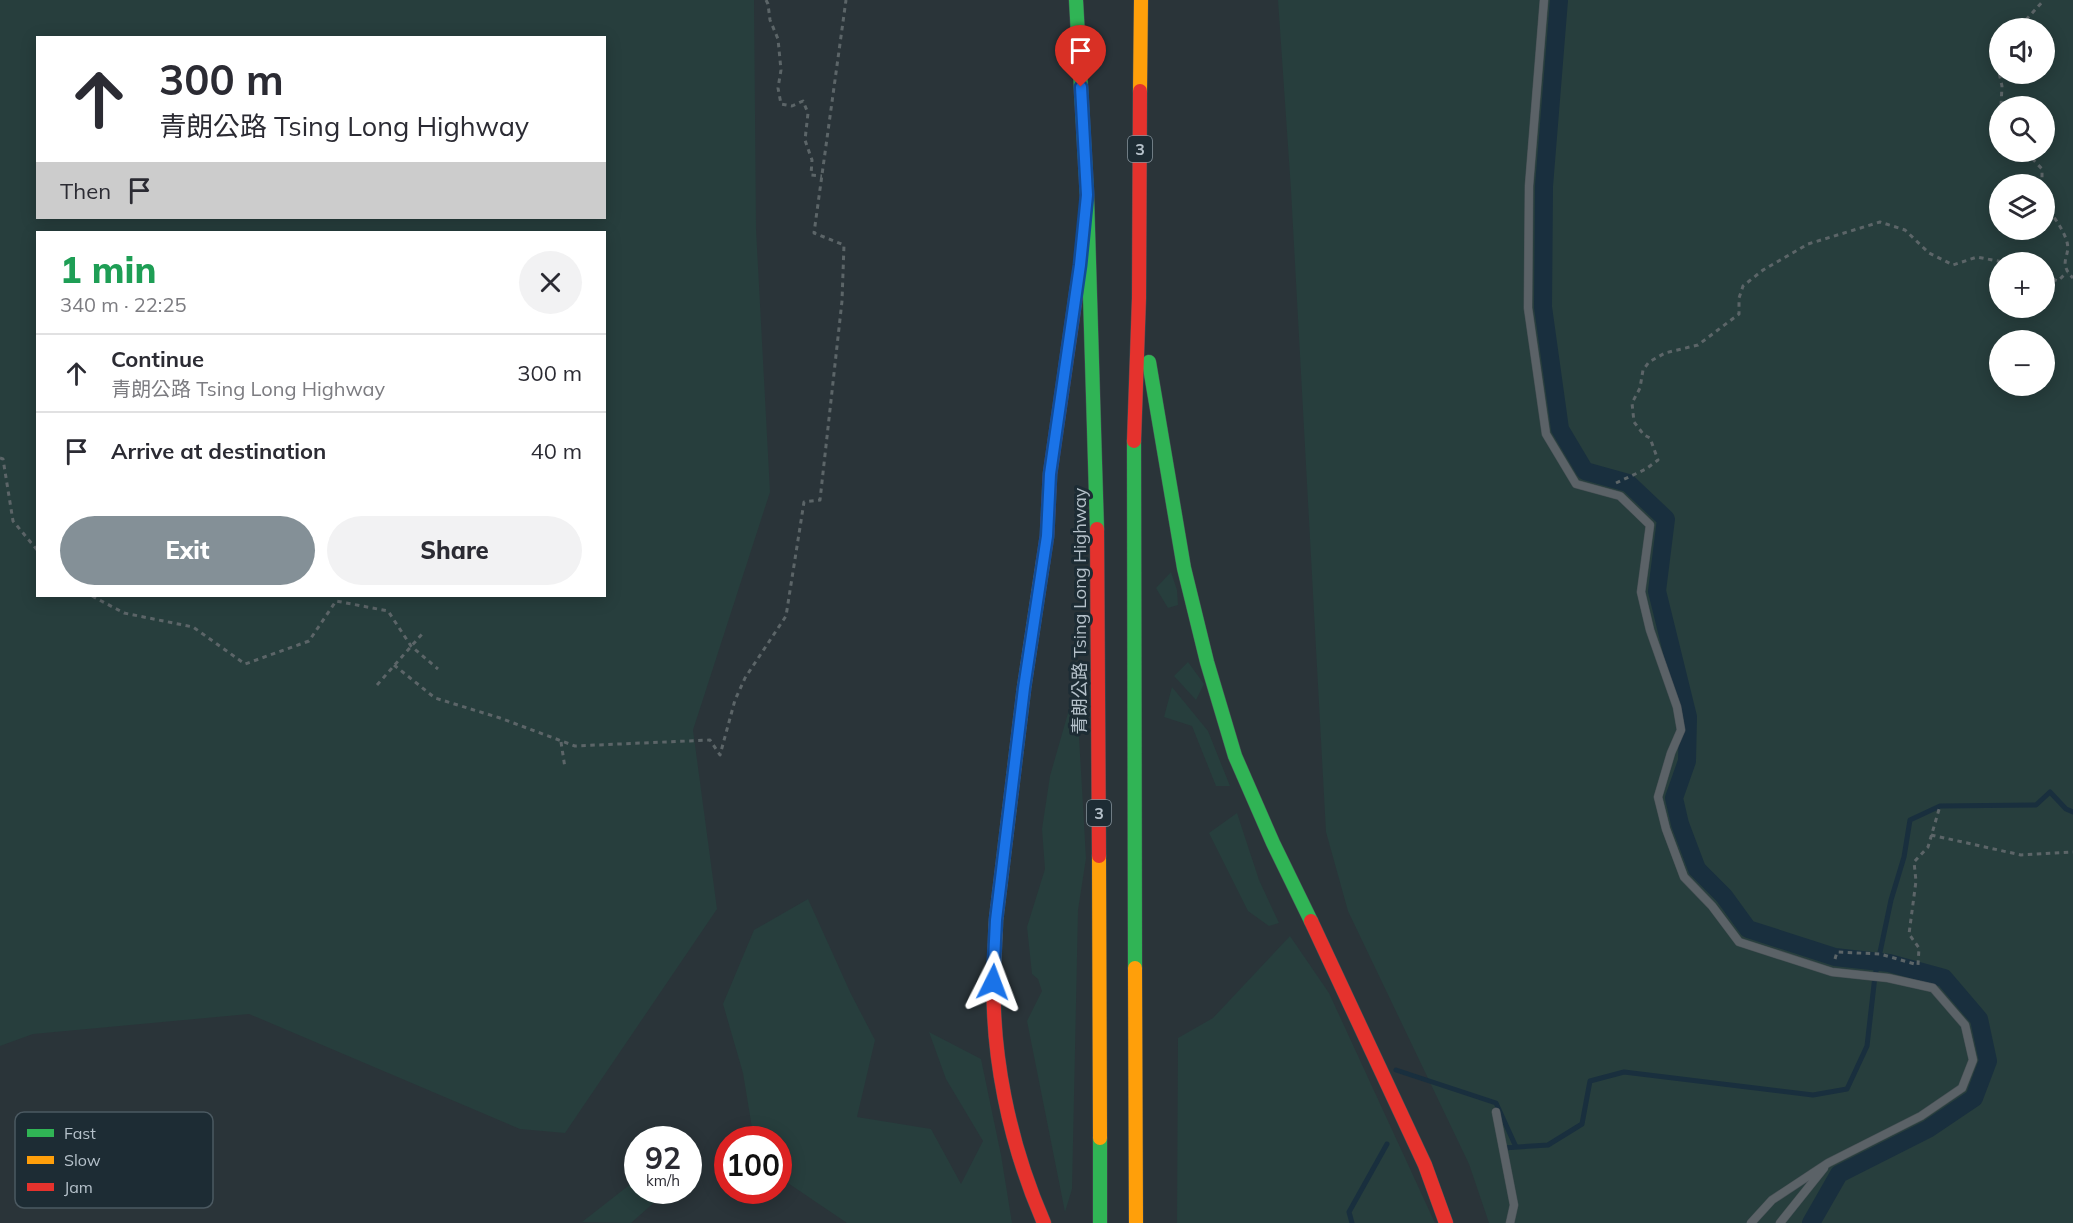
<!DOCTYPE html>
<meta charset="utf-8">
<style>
body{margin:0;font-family:Mulish,"Noto Sans TC",sans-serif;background:#f2f2f3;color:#2b2b33;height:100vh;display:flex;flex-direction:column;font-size:22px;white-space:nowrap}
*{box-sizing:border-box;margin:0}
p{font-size:20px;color:#7c7c81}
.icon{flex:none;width:33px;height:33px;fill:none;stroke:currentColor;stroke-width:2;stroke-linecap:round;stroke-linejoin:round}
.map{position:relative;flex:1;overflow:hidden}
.side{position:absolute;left:36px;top:231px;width:570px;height:366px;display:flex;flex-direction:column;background:#fff;border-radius:0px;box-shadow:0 3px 15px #0003}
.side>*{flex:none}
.hud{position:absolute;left:36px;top:36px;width:570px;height:183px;border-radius:0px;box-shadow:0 3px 15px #0003;background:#fff;color:#2b2b33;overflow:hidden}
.buttons{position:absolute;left:1989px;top:18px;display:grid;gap:12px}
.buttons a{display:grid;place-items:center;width:66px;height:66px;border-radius:50%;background:#fff;box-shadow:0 3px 15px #0003;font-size:30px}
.speed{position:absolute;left:624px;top:1126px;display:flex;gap:12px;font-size:30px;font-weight:700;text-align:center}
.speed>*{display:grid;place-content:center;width:78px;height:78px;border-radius:50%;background:#fff;box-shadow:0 3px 15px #0003;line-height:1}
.speed small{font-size:15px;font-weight:400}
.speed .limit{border:9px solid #d22;background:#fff;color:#111}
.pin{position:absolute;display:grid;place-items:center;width:51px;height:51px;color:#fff;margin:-62px -26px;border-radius:50% 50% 50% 0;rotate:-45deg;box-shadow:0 0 6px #0007}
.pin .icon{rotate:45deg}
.me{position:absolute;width:66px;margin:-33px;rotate:3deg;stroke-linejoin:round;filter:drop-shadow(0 0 4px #0008)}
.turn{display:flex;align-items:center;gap:21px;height:126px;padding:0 24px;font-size:27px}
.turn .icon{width:78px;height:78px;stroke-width:2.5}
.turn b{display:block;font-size:42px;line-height:51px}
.then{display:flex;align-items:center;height:57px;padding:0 24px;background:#0003;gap:12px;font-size:22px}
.round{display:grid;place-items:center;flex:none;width:63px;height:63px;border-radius:32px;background:#f2f2f3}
.overview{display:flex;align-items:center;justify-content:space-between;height:102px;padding:0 24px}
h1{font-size:36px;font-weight:800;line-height:45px;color:#1e9e55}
.primary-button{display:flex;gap:12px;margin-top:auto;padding:12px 24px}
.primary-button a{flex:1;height:69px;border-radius:36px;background:#849097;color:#fff;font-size:24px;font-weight:800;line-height:69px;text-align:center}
.primary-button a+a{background:#f2f2f3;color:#2b2b33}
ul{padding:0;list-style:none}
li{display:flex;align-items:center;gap:18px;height:78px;padding:0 24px;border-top:2px solid #e1e1e2}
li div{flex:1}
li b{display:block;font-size:22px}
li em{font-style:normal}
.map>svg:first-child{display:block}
.green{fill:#273e3d;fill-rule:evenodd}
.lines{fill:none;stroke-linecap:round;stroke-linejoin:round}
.stream{stroke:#192f3e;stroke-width:5}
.canal{stroke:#192f3e;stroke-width:18}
.lane-casing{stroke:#485156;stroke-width:9}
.fast-casing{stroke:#475055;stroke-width:15}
.slow-casing{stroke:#475055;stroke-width:15}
.jam-casing{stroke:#475055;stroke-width:15}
.path{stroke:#5c6568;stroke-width:3;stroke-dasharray:4.5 4.5;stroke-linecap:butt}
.lane{stroke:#5b6267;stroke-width:8}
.fast{stroke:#30b455;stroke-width:14}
.slow{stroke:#ff9f0a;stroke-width:14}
.jam{stroke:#e5322d;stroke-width:14}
.route-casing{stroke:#114b97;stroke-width:15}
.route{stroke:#1a73e8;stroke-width:10}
.labels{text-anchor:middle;stroke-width:6;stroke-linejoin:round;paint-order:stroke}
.shield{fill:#1d2c34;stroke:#87949d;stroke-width:1.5}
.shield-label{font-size:16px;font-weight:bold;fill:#b5c1ca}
.street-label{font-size:18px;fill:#b5c1ca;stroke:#1d2c34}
.key{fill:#1d2c34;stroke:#4b5961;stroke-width:1.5}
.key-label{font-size:16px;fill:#b5c1ca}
</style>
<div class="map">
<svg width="2073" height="1223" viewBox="0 0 2073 1223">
<rect width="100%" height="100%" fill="#2a3439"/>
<path class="green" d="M 0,0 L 754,0 L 756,229 L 770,492 L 693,730 L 717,909 L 565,1133 L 520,1129 L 249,1014 L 33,1034 L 0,1046 ZM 38,38 L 604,38 L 604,218 L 38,218 ZM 38,232 L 604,232 L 604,596 L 38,596 Z
M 1278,0 L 2073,0 L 2073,1223 L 1489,1223 L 1469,1164 L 1348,911 L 1326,832 L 1291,190 ZM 2000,28 L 2044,28 L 2044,74 L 2000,74 ZM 2000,106 L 2044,106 L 2044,152 L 2000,152 ZM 2000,184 L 2044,184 L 2044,230 L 2000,230 ZM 2000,262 L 2044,262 L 2044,308 L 2000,308 ZM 2000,340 L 2044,340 L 2044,386 L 2000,386 Z
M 1171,572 L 1177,590 L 1178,605 L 1168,608 L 1156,588 Z
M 1188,662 L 1204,684 L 1196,700 L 1174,676 Z
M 1076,685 L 1086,858 L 1078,910 L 1072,1189 L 1065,1212 L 1027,1021 L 1042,991 L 1038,979 L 1032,974 L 1027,927 L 1045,869 L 1042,829 L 1050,776 Z
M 1172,687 L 1208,731 L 1230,786 L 1216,786 L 1192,726 L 1164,717 Z
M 1237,813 L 1259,880 L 1279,923 L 1269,926 L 1248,911 L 1209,833 Z
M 808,899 L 851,994 L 875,1040 L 857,1117 L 931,1129 L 961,1184 L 983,1141 L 946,1079 L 929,1032 L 981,1059 L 1001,1155 L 1012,1223 L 847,1223 L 779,1177 L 778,1140 L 754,1140 L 743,1073 L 723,1004 L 754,930 Z
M 1290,936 L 1329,993 L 1435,1223 L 1177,1223 L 1178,1038 L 1213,1018 Z
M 637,1179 L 638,1191 L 667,1191 L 631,1223 L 582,1222 Z"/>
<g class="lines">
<path class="stream" d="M 1396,1070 L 1496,1103 L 1516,1147
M 1503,1148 L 1548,1145 L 1582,1124 L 1590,1081 L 1624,1072 L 1813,1095 L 1847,1089 L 1867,1046 L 1875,976 L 1891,900 L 1904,857 L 1910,820 L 1940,806 L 2036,805 L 2050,792 L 2066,809 L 2073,812
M 1352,1223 L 1349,1212 L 1387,1144"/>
<path class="canal" d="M 1559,0 L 1544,186 L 1543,307 L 1560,429 L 1585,471 L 1628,483 L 1666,519 L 1657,591 L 1688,717 L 1687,761 L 1674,798 L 1680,824 L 1697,869 L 1724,896 L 1748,929 L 1835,957 L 1889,963 L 1944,978 L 1979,1019 L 1988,1061 L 1974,1098 L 1928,1129 L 1839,1174 L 1811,1223"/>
<g class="lane-casing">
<path id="lane" d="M 1544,0 L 1529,186 L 1528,308 L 1546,434 L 1576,484 L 1620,496 L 1650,525 L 1641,592 L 1650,630 L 1677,707 L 1681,730 L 1671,753 L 1658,797 L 1666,829 L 1684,877 L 1712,906 L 1739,942 L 1832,972 L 1888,978 L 1933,988 L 1965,1025 L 1973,1060 L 1962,1088 L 1921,1116 L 1828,1163 L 1772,1200 L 1751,1223
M 1496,1112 L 1514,1205 L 1510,1223
M 1780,1223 L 1824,1168"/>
</g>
<g class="fast-casing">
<path id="fast" d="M 1076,0 L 1087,195 L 1097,529
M 1149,362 L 1184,568 L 1207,662 L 1235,756 L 1273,843 L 1311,921
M 1134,441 L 1135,968
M 1100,1138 L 1100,1223"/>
</g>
<g class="slow-casing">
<path id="slow" d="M 1140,91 L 1141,0
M 1099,856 L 1100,1138
M 994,965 L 996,920 L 1024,688 L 1043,562
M 1135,968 L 1136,1223"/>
</g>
<g class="jam-casing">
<path id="jam" d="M 1134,441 L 1139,298 L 1140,91
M 1097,529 L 1099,856
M 1043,562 L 1047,536 L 1050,474 L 1077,287
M 1311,921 L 1425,1165 L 1446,1223
M 994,965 C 990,1052 1009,1143 1044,1223"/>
</g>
<path class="path" d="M 766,0 L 768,4 L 770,20 L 778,39 L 781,70 L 778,88 L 781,104 L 792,106 L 803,101 L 808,113 L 805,140 L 812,160 L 811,175 L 822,176
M 2023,28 L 2024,22 L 2044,0
M 2000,66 L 1998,68 L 2002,86 L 2001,106
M 2026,152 L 2042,169 L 2042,184
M 2044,203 C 2052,215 2063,228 2067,242 C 2071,257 2057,262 2073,278
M 2044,276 L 2058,281 L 2067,272
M 0,458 L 3,459 L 13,521 L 38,551
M 1616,483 L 1646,469 L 1658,460 L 1650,438 L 1644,435 L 1634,422 L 1632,403 L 1640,388 L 1643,370 L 1649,362 L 1665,353 L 1698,345 L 1739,314 L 1739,298 L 1743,286 L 1763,270 L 1808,244 L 1880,222 L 1905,230 L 1929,253 L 1953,265 L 1977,257 L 2003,262
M 92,596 L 124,613 L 193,627 L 245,664 L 309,641 L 336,601 L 388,611 L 411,646 L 438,669
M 394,665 L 435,698 L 500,718 L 575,746 L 710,740 L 720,755 L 735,700 L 745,678 L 786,616 L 804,502 L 820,500 L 842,301 L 844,245 L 814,233 L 846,0
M 377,685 L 422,634
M 561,742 L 565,768
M 1931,835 L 2021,855 L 2073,852
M 1835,959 L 1837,952 L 1880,954 L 1918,965 L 1919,948 L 1909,934 L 1916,881 L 1914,862 L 1928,847 L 1940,806"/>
<use href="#lane" class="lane"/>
<use href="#fast" class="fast"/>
<use href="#slow" class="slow"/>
<use href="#jam" class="jam"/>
</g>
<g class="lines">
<g class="route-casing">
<path id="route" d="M 993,982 L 996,920 L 1024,688 L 1047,536 L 1050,474 L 1080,265 L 1087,195 L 1081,87"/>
</g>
<use href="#route" class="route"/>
</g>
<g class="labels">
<g class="shield">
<rect x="1128" y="136" width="24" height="26" rx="4.5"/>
<rect x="1087" y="800" width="24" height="26" rx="4.5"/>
</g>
<g class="shield-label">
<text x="1140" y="155">3</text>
<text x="1099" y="819">3</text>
</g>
<g class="street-label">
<text transform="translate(1080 611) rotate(-90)" y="6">青朗公路 Tsing Long Highway</text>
</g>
</g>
<rect x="15" y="1112" width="198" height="96" rx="9" class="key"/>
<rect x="27" y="1129" width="27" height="8" fill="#30b455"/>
<rect x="27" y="1156" width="27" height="8" fill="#ff9f0a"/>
<rect x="27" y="1183" width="27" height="8" fill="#e5322d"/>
<g class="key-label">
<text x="64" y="1139">Fast</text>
<text x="64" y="1166">Slow</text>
<text x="64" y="1193">Jam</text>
</g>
</svg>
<div class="buttons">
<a><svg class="icon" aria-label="sound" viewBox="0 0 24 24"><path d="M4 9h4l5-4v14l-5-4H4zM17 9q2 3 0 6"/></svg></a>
<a><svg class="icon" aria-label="search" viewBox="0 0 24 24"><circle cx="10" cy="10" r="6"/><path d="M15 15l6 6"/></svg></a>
<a><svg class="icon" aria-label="layers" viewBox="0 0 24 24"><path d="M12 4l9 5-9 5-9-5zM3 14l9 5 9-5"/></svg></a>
<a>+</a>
<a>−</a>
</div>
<div class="speed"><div>92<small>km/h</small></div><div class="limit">100</div></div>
<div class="pin" style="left:1081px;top:87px;background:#d93025"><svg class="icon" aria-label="arrive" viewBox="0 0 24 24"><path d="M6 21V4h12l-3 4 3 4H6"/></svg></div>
<svg class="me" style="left:993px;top:982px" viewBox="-20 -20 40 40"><path d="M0-17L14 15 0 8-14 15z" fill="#1a73e8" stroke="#fff" stroke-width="4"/></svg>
<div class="hud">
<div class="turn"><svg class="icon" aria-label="ahead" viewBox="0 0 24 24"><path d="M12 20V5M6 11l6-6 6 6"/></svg><div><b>300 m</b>青朗公路 Tsing Long Highway</div></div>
<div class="then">Then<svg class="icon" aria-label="arrive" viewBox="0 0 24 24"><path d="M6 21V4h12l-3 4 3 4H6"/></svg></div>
</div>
<section class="side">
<div class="overview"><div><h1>1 min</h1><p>340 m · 22:25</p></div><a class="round"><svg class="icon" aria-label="close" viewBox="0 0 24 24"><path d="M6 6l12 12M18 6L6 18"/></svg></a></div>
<ul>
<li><svg class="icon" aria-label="ahead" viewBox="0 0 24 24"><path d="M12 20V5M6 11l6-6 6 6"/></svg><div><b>Continue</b><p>青朗公路 Tsing Long Highway</p></div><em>300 m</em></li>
<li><svg class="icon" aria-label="arrive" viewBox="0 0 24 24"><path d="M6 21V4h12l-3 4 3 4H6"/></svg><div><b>Arrive at destination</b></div><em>40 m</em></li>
</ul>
<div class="primary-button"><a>Exit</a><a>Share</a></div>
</section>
</div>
